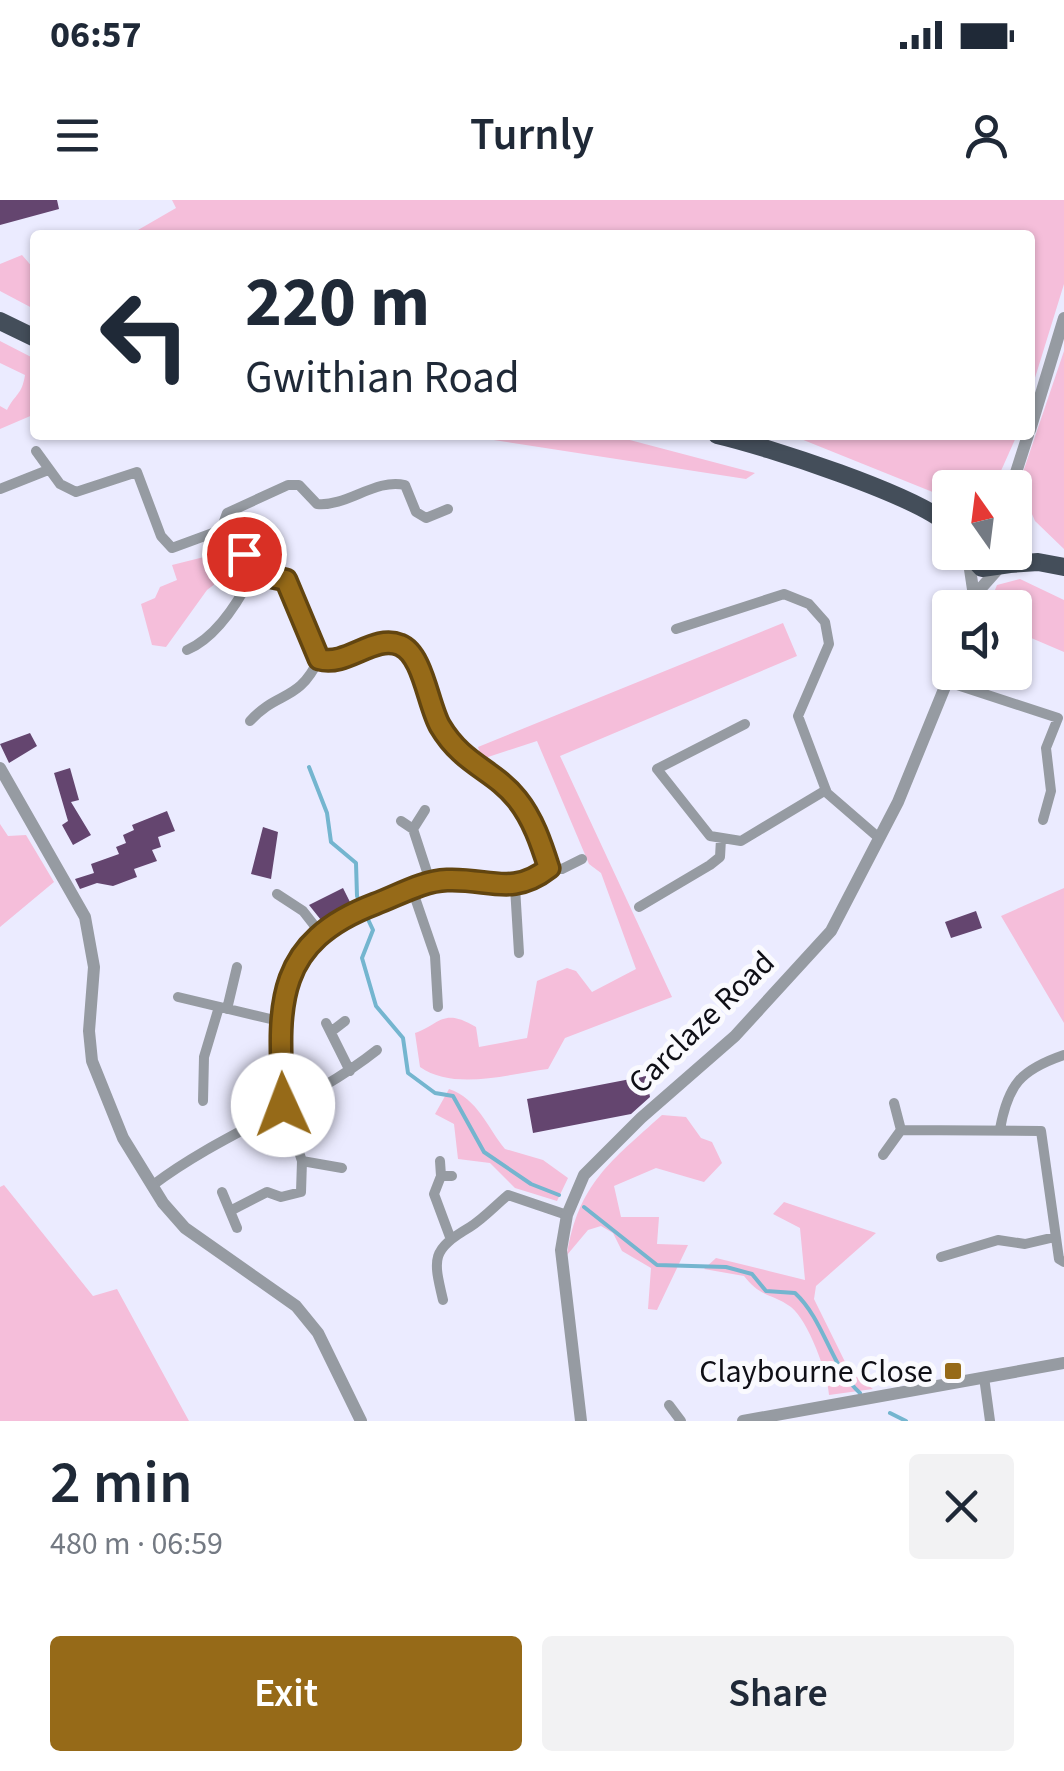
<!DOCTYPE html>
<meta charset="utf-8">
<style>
body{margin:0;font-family:"Source Sans 3",sans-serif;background:#f2f2f3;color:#1f2937;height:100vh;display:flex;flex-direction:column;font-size:38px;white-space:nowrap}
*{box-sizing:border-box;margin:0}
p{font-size:32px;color:#747a83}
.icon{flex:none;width:55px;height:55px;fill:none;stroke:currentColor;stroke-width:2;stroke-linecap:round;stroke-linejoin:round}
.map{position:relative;height:1221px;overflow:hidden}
.drawer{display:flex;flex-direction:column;background:#fff;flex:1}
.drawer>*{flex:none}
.banner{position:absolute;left:30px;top:30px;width:1005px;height:210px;border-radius:10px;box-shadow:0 2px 8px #0004;background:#fff;color:#1f2937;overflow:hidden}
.needle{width:65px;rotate:346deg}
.buttons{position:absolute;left:932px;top:270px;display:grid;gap:20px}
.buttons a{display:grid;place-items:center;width:100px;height:100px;border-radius:10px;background:#fff;box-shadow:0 2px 8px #0004;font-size:50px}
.pin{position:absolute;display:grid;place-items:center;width:85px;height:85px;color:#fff;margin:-42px;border:5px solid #fff;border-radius:50%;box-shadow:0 2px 10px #0007}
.me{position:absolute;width:110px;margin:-55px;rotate:358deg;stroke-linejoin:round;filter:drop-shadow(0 0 8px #0008)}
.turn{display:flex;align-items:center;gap:35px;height:210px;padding:0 50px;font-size:45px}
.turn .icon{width:130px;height:130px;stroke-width:2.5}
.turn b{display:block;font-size:70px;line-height:85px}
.round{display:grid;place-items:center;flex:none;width:105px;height:105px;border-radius:10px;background:#f2f2f3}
.overview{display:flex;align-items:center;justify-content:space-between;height:170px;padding:0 50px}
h1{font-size:60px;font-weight:600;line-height:75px}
.button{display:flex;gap:20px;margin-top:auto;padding:20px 50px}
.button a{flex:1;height:115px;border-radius:10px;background:#966a18;color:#fff;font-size:40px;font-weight:600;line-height:115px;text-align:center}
.button a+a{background:#f2f2f3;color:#1f2937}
.status{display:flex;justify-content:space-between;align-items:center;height:70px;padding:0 50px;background:#fff;direction:ltr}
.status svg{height:28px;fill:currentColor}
header{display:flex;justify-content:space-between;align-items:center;height:130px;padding:0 50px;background:#fff;font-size:45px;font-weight:600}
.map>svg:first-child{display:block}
.green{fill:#f5beda}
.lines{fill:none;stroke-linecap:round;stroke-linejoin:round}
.stream{stroke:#74b5cf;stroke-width:4}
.building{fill:#64456f}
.minor{stroke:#969ba2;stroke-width:10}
.tertiary{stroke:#969ba2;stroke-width:12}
.trunk{stroke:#444e5a;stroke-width:18}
.route-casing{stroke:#624510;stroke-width:25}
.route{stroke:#966a18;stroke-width:18}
.poi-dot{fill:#966a18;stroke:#fafafe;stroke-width:4}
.labels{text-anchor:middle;stroke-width:10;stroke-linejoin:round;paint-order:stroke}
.street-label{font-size:32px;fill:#0f0f16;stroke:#fafafe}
.poi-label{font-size:32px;fill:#0f0f16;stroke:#fafafe;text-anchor:end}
</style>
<div class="status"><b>06:57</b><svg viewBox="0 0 49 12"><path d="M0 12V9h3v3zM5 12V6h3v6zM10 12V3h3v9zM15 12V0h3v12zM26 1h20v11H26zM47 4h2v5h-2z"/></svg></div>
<header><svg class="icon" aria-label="menu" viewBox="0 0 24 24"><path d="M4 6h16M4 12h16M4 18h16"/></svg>Turnly<svg class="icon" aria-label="person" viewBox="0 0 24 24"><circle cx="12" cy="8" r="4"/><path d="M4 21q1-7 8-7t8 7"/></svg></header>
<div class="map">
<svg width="1064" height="1221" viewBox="0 0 1064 1221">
<rect width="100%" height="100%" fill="#ebebff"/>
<path class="green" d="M 172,0 L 1064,0 L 1064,84 L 1030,194 L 1030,35 L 139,35 L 138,30 L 176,8 Z
M 22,55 L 35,70 L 34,109 L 0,91 L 0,64 Z
M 0,141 L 35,159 L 35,214 L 0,229 L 0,206 L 7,210 C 15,194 22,195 25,175 L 0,163 Z
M 1064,151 L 1064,349 L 1035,321 L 1019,284 Z
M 461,235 L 626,239 L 755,273 L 746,279 Z
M 791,235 L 1017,235 L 996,282 L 990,287 L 950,288 L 950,299 Z
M 217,343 L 223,350 L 228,374 L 207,390 L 166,447 L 152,445 L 141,404 L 155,398 L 160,387 L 177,380 L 172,365 L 208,356 L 205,347 Z
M 1020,379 L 1064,400 L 1064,452 L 1015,431 L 1015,408 L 988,407 L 997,385 Z
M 783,423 L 797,456 L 560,556 L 672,797 L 565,838 L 548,869 C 509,874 454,891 420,867 L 415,833 C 440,824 443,807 476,827 L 479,847 L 527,838 L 537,781 L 567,768 L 576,771 L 592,792 L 636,769 L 601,673 L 589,664 L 537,541 L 482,559 L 478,547 Z
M 0,624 L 8,636 L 26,635 L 54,682 L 0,727 Z
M 1064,688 L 1064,823 L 1001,716 Z
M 449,889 C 478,899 487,927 505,949 L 543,960 L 568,978 L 557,1001 L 515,988 L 490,963 L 458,959 L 454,924 L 435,914 Z
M 662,915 L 686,917 L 701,938 L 712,942 L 722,963 L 704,982 L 656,968 L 614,986 L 621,1017 L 659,1017 L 657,1044 L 688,1045 L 657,1110 L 648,1109 L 651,1068 L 622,1051 L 613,1033 L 601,1026 L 588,1030 L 567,1055 C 578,984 611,961 662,915 Z
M 4,985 L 93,1096 L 117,1089 L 189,1221 L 0,1221 L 0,987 Z
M 784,1002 L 876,1033 L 816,1086 L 814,1099 L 850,1172 L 873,1189 L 829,1195 C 828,1174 808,1120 791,1107 C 772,1093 761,1098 744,1076 L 704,1069 L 716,1058 L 805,1080 L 800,1028 L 773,1014 Z"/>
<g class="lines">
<path class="stream" d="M 309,567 L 327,613 L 331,642 L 356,663 L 357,696 L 373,730 L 362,758 L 376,806 L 403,838 L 408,873 L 435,893 L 453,896 L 484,952 L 531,984 L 559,995
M 584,1007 L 657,1065 L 726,1067 L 752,1074 L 766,1091 L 795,1093 C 825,1121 830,1166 860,1193
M 890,1213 L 906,1221"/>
</g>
<path class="building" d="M 0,0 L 57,0 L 59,9 L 0,25 Z
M 30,533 L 37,546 L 9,563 L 0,544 Z
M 70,568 L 79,600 L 71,602 L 91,635 L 73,645 L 62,625 L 68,621 L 54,573 Z
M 167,611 L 175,631 L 158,637 L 161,647 L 152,650 L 157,661 L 134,669 L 137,677 L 113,686 L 97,683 L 80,689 L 75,679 L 94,673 L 91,664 L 119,654 L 116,647 L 126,643 L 123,635 L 134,630 L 132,625 Z
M 263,627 L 278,632 L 271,679 L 251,674 Z
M 343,688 L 350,702 L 321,720 L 309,705 Z
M 976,711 L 982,728 L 951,738 L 945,722 Z
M 646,876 L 650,897 L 631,914 L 533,933 L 527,899 Z"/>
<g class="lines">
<path class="minor" d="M 36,251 L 60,284 L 76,292 L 137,272 L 161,336 L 172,348 L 221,330 L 230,333 L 253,373 L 286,380 L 319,459 C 347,467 374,434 400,444 C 423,454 427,505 440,526 C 463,565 493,569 517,598 C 533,619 541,643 549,668
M 0,289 L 48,270
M 221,330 L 227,313 L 288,285 L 299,285 L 317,304 C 347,307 375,278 405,285 L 416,312 L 426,318 L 448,309
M 676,429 L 784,394 L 809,404 L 825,422 L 829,444 L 798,516 L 827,593 L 879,638
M 187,450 C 217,437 239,401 253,373
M 948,482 L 1058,518 L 1046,548 L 1051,591 L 1043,620
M 250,521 C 278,490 298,503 319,459
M 745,524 L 657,569 L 710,636 L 741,641 L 826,590
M 401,621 L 413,629 L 425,610
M 413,629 L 430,681
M 515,687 L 519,753
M 412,689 L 435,756 L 438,807
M 277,694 L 303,711 L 321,734
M 639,707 L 710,665 L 720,657 L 721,639
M 178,797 L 279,821
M 227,809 L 237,767
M 326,823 L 350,871
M 332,831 L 345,821
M 203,901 L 204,857 L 219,807
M 894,903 L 901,930
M 1000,929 C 1008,885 1020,870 1064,855
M 883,955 L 901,930 L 1041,931 L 1059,1059 L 1064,1062
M 302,961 L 342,968
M 440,961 L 441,976 L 452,976
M 441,976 L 434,994 L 450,1037
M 153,985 C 223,932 309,904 377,850
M 222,992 L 237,1028
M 230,1011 L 267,992 L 281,997 L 301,992 L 302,961 L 283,905 L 279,821 L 290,777 L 305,752 L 321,734 L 347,717 L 430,681 L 515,687 L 549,668 L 562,669 L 582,659
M 941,1057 L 998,1040 L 1025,1044 L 1055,1037
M 443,1100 C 433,1058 431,1050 470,1027 C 483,1019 496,1005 508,995 L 567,1015
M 984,1177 L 990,1221
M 669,1205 L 681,1221"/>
<path class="tertiary" d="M 1030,230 L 1064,118
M 1011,288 L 1028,235
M 968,356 L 974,396 L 971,408
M 974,396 L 998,369
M 0,568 L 85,717 L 94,767 L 89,831 L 92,861 L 123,938 L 163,1003 L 185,1028 L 296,1106 L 318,1133 L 361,1221
M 581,1221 L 561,1050 L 567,1015 L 584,975 L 641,918 L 735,836 L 831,731 L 898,602 L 951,472
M 743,1221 L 1064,1163"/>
<path class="trunk" d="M 0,121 L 35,138
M 717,235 C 765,246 917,295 950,326
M 967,352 L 982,368 L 1010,364 L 1023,340 L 1015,319
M 1010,364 L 1038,362 L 1064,367"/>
</g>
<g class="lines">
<g class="route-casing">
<path id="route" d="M 244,354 L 253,373 L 286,380 L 319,459 C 347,467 374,434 400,445 C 423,454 428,505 440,526 C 463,565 493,569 517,599 C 533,619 541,643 549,668 C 512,697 489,678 447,680 C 422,681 399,695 375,704 C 270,744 279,810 283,905"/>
</g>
<use href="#route" class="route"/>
</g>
<rect class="poi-dot" x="943" y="1161" width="20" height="20" rx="5"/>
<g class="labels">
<g class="street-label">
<text transform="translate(701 822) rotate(-44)" y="11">Carclaze Road</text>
</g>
<g class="poi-label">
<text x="933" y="1182">Claybourne Close</text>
</g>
</g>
</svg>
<div class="buttons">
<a><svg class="needle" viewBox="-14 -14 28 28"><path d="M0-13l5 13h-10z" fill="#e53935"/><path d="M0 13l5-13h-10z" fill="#747a83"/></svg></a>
<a><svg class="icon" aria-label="sound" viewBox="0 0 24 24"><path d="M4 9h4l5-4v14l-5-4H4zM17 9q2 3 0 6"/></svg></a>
</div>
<div class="pin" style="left:244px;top:354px;background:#d93025"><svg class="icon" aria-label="arrive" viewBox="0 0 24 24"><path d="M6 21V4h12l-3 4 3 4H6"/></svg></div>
<svg class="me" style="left:283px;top:905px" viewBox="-20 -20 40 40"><circle r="19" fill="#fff"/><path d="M0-13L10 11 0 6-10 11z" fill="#966a18"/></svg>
<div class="banner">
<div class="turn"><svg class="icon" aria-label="left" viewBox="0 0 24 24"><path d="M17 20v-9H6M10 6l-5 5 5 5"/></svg><div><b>220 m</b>Gwithian Road</div></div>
</div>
</div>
<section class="drawer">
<div class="overview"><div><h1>2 min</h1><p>480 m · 06:59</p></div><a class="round"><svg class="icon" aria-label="close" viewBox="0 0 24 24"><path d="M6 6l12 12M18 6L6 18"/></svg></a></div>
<div class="button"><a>Exit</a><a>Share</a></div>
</section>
